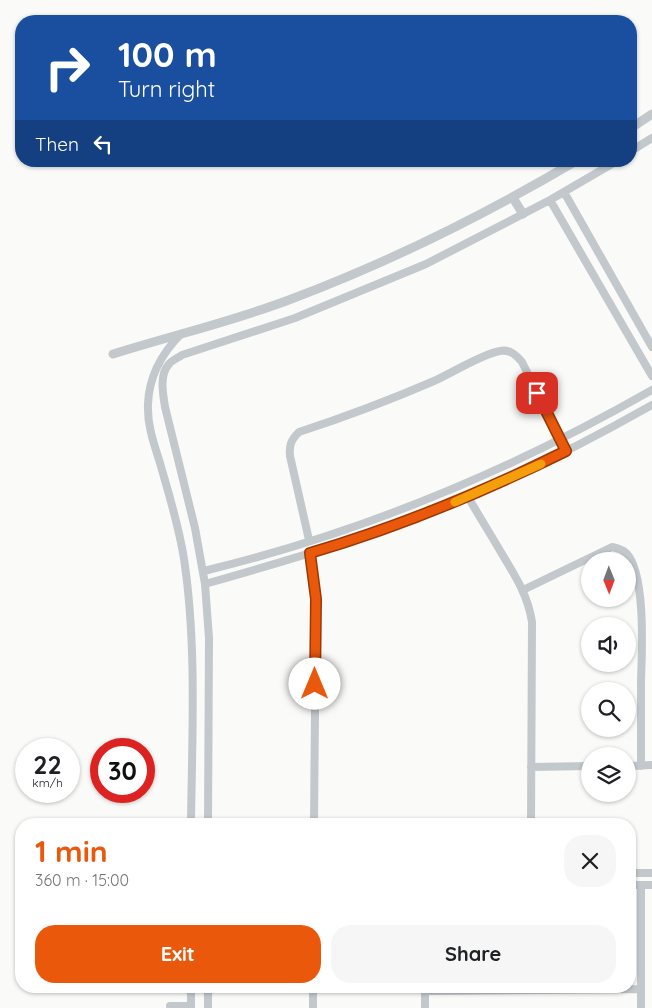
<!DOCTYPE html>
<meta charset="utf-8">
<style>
body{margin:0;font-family:Quicksand,sans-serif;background:#f6f6f6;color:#202124;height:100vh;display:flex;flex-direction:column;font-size:19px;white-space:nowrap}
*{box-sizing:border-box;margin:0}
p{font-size:16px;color:#757577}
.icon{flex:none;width:28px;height:28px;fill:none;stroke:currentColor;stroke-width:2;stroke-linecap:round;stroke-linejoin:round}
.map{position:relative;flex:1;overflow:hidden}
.drawer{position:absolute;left:15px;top:818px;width:621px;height:175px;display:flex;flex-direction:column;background:#fff;border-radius:20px;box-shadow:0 1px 4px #0004}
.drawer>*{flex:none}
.top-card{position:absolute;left:15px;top:15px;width:622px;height:152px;border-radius:20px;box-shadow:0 1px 4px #0004;background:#1a4fa0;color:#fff;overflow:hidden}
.needle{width:32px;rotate:179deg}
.fabs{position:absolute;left:581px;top:552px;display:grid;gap:10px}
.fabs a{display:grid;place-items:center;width:55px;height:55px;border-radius:50%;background:#fff;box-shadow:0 1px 4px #0004;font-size:25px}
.speed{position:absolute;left:15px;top:738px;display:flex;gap:10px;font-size:25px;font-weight:700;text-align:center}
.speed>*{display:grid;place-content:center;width:65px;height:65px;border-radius:50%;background:#fff;box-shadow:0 1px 4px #0004;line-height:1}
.speed small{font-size:12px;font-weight:400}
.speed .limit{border:8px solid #d22;background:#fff;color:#111}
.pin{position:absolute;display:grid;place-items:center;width:42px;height:42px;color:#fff;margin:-21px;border-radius:10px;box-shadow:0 2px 8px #0006}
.me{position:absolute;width:55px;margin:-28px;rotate:0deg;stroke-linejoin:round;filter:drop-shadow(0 0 4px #0008)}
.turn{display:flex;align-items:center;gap:18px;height:105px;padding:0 20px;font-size:22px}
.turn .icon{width:65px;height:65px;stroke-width:2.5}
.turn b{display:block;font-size:35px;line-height:42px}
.then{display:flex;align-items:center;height:48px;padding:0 20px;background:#0003;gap:10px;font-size:19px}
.round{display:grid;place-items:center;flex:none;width:52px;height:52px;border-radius:20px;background:#f6f6f6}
.overview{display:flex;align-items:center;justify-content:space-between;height:85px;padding:0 20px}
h1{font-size:30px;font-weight:700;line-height:38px;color:#ea580c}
.primary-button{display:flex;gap:10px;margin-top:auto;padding:10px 20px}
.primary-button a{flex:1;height:58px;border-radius:20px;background:#ea580c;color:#fff;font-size:20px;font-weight:700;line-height:58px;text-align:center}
.primary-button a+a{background:#f6f6f6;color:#202124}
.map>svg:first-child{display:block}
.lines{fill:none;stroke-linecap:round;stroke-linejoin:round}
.minor{stroke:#c3c8cc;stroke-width:8}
.tertiary{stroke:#c3c8cc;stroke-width:9}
.route-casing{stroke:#983908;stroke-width:12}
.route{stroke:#ea580c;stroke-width:9}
.slow{stroke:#f59e0b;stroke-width:9}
</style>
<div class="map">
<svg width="652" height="1008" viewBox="0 0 652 1008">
<rect width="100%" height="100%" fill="#fafaf8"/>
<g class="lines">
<path class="minor" d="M 631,151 L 652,138
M 564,192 L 652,347
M 550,200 L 652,376
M 181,334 C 162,353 149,377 148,404 C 147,425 154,444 160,463 C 169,495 179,526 184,559 C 197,645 192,737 191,824
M 468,497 C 479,516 491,535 502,554 C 516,577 528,596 532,622 L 531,824
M 309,540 L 290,456 C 289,445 291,440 299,432 C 345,417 390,400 434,381 C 452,373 482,354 500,351 C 510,349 516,355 522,362 L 566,451
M 310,553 L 316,599 L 314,824
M 204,571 C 361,533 512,470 652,390
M 205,584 C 276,564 347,543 416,518 C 498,487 576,448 652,405
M 523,590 L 612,547 C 617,548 622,549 626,553 C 646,572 642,653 641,681 C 641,709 641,737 641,766
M 628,766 L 652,765
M 531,767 L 590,766
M 208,824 L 209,638 L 205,584 L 195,528 L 165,407 C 163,394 159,375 169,364 C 172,360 178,358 182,355 L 295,318 L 426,264 L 550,200 L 617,161
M 630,873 L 652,873
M 630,885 L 652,885
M 641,885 L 641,1008
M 425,991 L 641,989
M 170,1006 L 191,1006
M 191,1008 L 191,986
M 208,1008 L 208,986
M 313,1008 L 313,986
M 425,1008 L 425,988"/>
<path class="tertiary" d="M 631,128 L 652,114
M 513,198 L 523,214
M 113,354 C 173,335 235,321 294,298 C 392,261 486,214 576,161"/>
</g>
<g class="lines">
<g class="route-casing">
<path id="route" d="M 315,684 L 316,599 L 310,553 C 399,527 483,492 566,451 L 537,393"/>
</g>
<use href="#route" class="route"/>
<path class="slow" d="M 455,502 L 541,464"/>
</g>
</svg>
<div class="fabs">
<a><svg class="needle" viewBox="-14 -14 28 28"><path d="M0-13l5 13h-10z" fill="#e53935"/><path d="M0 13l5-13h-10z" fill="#757577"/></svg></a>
<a><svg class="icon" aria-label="sound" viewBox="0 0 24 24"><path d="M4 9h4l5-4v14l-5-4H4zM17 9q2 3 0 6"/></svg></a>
<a><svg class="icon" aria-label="search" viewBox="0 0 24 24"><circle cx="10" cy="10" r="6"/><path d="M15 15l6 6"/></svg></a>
<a><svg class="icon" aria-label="layers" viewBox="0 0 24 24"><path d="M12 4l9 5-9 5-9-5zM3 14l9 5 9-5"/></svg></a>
</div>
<div class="speed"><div>22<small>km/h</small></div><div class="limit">30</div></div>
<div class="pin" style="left:537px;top:393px;background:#d93025"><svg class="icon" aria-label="arrive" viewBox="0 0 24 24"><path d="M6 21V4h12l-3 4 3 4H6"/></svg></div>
<svg class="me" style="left:315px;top:684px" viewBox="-20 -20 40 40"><circle r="19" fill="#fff"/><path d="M0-13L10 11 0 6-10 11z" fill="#ea580c"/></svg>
<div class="top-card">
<div class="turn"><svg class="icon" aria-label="right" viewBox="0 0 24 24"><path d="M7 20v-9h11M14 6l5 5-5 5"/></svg><div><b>100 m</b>Turn right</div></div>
<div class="then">Then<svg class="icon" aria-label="left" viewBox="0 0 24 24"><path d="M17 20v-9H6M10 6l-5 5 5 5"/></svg></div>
</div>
<section class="drawer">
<div class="overview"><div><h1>1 min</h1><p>360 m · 15:00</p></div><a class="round"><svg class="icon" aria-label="close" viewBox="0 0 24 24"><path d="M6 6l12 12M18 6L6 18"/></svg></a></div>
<div class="primary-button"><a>Exit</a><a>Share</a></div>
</section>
</div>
